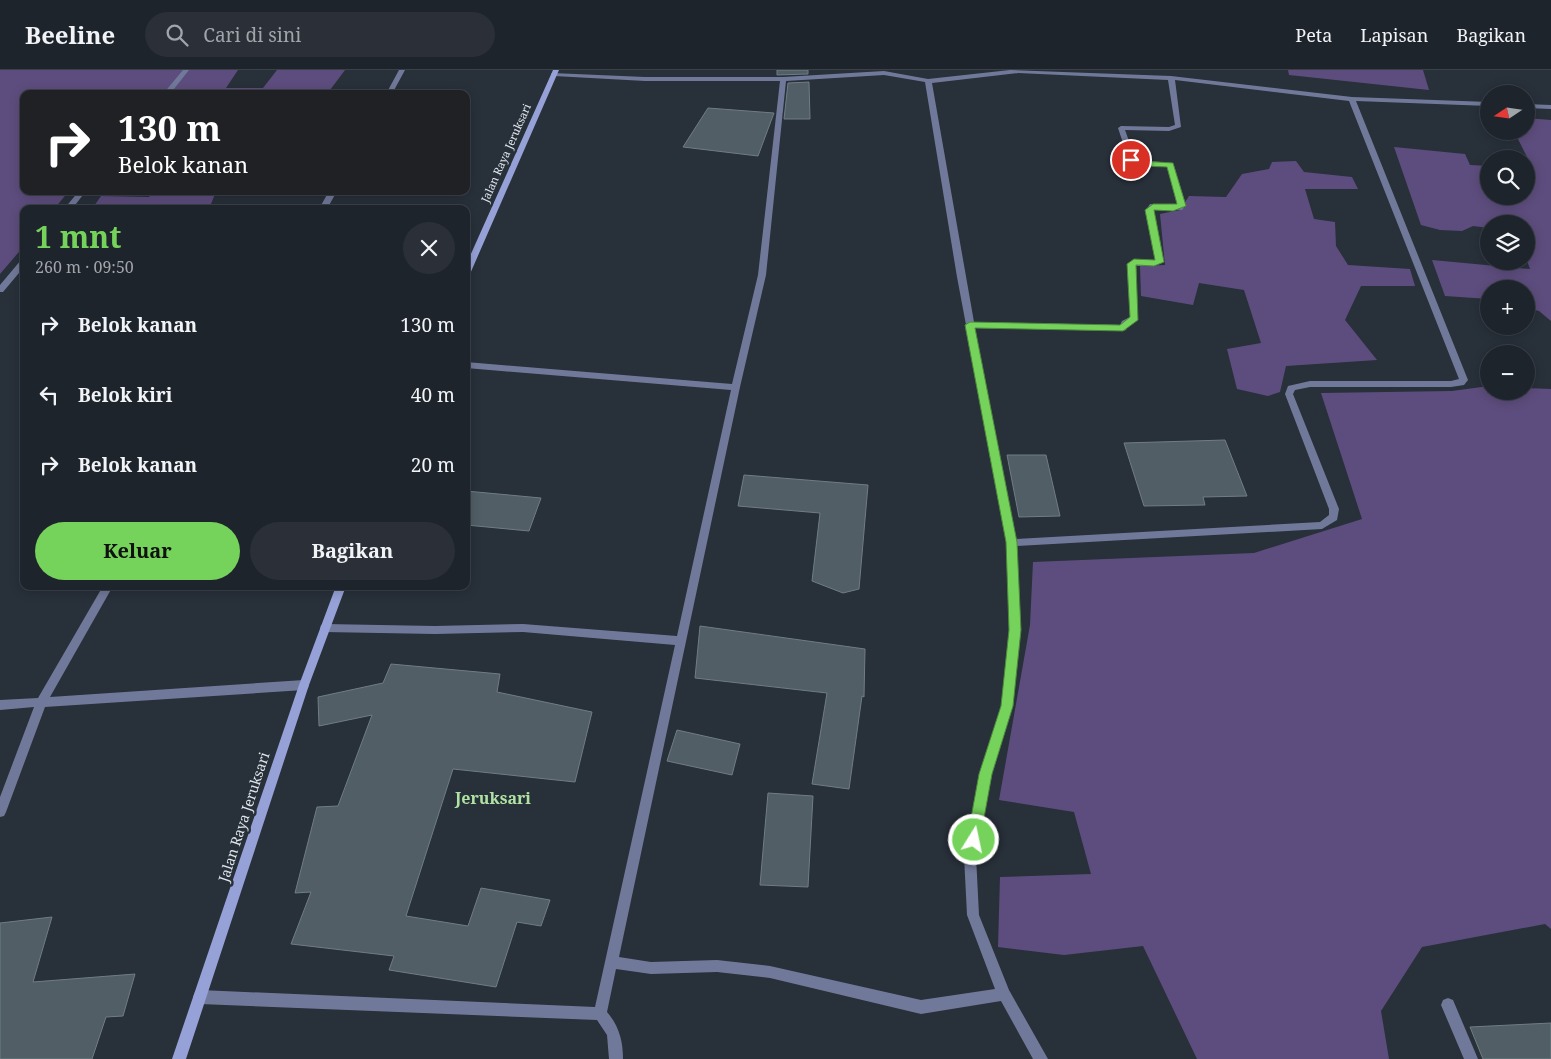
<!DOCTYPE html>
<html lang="id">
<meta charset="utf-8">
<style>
body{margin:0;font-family:"Noto Serif",serif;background:#2b3038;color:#f1f3f6;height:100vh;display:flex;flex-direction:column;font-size:19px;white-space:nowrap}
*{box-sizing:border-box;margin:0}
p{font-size:16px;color:#a1a4a9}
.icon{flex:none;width:28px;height:28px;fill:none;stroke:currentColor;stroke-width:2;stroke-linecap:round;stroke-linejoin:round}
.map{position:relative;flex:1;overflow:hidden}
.sheet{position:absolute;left:20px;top:135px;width:450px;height:385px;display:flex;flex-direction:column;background:#1e242c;border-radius:10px;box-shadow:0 2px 12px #0003,0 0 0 1px #3c4148}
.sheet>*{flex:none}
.hud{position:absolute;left:20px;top:20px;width:450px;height:105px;border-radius:10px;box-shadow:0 2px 12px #0003,0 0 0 1px #3c4148;background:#202124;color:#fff;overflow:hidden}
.needle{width:32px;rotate:257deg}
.controls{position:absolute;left:1480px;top:15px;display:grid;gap:10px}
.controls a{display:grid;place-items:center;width:55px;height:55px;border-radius:50%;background:#1e242c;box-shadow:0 2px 12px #0003,0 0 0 1px #3c4148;font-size:25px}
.pin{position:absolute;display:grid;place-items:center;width:42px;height:42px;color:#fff;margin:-21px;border:2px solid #fff;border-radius:50%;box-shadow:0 1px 5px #0007}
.me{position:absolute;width:55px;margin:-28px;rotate:10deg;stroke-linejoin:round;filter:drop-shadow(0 0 4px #0008)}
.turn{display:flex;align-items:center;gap:18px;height:105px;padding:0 15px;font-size:22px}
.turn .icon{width:65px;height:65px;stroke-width:2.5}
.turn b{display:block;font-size:35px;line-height:42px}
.round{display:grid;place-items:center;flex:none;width:52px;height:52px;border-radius:26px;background:#2b3038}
.headline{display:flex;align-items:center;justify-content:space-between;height:85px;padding:0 15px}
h1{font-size:30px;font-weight:700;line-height:38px;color:#75d25b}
.cta{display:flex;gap:10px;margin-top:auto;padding:10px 15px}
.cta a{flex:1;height:58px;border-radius:30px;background:#75d25b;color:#111;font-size:20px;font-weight:700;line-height:58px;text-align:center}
.cta a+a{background:#2b3038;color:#f1f3f6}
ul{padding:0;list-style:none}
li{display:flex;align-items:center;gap:15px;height:70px;padding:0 15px}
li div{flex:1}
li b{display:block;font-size:19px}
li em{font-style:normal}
header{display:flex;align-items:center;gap:30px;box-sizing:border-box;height:70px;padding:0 25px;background:#1e242c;border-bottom:1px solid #3c4148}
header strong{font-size:24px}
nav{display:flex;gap:28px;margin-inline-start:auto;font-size:18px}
.search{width:350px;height:45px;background:#2b3038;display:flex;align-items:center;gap:12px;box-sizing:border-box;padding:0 18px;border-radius:28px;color:#a1a4a9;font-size:19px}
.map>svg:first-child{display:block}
.green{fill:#5d4d7e}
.building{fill:#515e65;stroke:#6f7d84}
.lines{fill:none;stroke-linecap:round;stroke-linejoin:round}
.street{fill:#71799a;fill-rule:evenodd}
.secondary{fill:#96a1d7;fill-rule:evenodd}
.route{fill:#75d25b;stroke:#4c883b}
.labels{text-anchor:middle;stroke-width:5;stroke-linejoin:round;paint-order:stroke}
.far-street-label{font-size:11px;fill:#e1e6ec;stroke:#28303a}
.street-label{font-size:14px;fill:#e1e6ec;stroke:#28303a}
.quarter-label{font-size:16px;font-weight:bold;fill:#b0e3a3;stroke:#28303a}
</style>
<header>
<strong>Beeline</strong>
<div class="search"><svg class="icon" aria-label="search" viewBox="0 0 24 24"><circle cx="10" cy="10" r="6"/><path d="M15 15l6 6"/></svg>Cari di sini</div>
<nav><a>Peta</a><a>Lapisan</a><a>Bagikan</a></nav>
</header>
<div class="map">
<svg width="1551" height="989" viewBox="0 0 1551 989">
<rect width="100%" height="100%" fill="#28303a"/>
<path class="green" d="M 0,0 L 238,0 L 226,18 L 263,18 L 277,0 L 345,0 L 327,24 L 24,24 L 24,121 L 69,121 L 54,139 L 24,139 L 24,176 L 0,204 Z
M 1288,0 L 1423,0 L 1429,20 L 1289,5 Z
M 1526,48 L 1551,50 L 1551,251 L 1539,241 L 1526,238 L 1526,219 L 1489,219 L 1489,229 L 1445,226 L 1432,190 L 1530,199 L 1526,188 L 1526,154 L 1489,154 L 1489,158 L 1473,156 L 1462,161 L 1440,160 L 1421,155 L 1394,77 L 1465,84 L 1470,95 L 1489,96 L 1489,126 L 1526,126 L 1526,97 L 1532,97 L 1514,61 L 1526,61 Z
M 1296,91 L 1304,102 L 1352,107 L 1358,119 L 1305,119 L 1314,149 L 1335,152 L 1336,176 L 1348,195 L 1410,199 L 1415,216 L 1361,216 L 1345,250 L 1377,290 L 1286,296 L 1280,322 L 1268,326 L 1237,319 L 1227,279 L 1261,273 L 1244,220 L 1199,213 L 1193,235 L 1141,226 L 1140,196 L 1165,195 L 1160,144 L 1180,140 L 1189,126 L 1226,127 L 1242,104 L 1269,99 L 1272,92 Z
M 154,121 L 201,121 L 215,124 L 209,139 L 92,139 L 101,126 L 149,127 Z
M 1489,316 L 1489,321 L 1526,321 L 1526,318 L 1551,319 L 1551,859 L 1545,854 L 1422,877 L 1381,941 L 1389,989 L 1197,989 L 1143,876 L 1064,885 L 998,877 L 1000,807 L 1091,804 L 1074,742 L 999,730 L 1030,555 L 1033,492 L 1254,483 L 1362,449 L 1321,323 L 1452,321 Z"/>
<path class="building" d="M 777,0 L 808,0 L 808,4 L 777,5 Z
M 809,12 L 810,49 L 784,49 L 788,13 Z
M 708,38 L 774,43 L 758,86 L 683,77 Z
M 1225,370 L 1247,426 L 1203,427 L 1205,435 L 1144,436 L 1124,373 Z
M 1007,385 L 1046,385 L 1060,446 L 1019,447 Z
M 744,405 L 868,415 L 859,519 L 843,523 L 812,511 L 820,443 L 738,436 Z
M 466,421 L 541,428 L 529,461 L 466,455 Z
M 700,556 L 865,579 L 864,627 L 862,626 L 849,719 L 812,714 L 827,623 L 695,608 Z
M 391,594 L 500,604 L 497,622 L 592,642 L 575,712 L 453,699 L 406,846 L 468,856 L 481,818 L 550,830 L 541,856 L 517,852 L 496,917 L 389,900 L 394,886 L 291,874 L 311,822 L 295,823 L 317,737 L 338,736 L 372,645 L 319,656 L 318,627 L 383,613 Z
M 677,660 L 740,674 L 732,705 L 667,691 Z
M 768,723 L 813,726 L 808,817 L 760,815 Z
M 52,847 L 33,912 L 135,904 L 123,946 L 106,947 L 92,989 L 0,989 L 0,853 Z
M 1551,953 L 1551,989 L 1483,989 L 1470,957 Z"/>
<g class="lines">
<path class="street" d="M 183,0 L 189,0 L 170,24 L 163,24 Z
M 399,0 L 405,0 L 392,24 L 386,24 Z
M 1010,0 L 1171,6 L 1352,27 L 1489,32 L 1489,36 L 1356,31 L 1468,310 L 1464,315 L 1451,317 L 1310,317 L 1295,320 L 1293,324 L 1339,439 L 1337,450 L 1322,459 L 1017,476 L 1020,561 L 1013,636 L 992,704 L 976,786 L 979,845 L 1009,920 L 1048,989 L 1033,989 L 1001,931 L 921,944 L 770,908 L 717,902 L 651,904 L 616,899 L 607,942 C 619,956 623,971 623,989 L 609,989 L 607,965 L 597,950 L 200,934 L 195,932 L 193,927 L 195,922 L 200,920 L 595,937 L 675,575 L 523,562 L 435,564 L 325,562 L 321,561 L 320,558 L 321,555 L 325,554 L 435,556 L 523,554 L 677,566 L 731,320 L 466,298 L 466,292 L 732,314 L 758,205 L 780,11 L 645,11 L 554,6 L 551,4 L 552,3 L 645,7 L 783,7 L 884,1 L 928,9 ZM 1018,3 L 1168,10 L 1175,55 L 1169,57 L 1121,56 L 1118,58 L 1130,94 L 1167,97 L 1177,132 L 1177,136 L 1150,134 L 1146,140 L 1156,191 L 1132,192 L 1128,194 L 1130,247 L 1122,251 L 1120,255 L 974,252 L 932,13 ZM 884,5 L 925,12 L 957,207 L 1007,473 L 1010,561 L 1001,636 L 980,704 L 964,786 L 967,845 L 995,919 L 921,930 L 770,896 L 717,890 L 651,892 L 619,887 L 740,317 L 766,205 L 786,11 ZM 1175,10 L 1349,31 L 1459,309 L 1451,311 L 1310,311 L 1288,316 L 1285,324 L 1329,439 L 1329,445 L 1320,452 L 1016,469 L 975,258 L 1123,261 L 1126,260 L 1129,255 L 1137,250 L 1136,196 L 1154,196 L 1164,192 L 1154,140 L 1155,138 L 1182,140 L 1185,136 L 1185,132 L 1173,93 L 1136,90 L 1125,60 L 1169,61 L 1181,57 Z
M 1526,34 L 1551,35 L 1551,39 L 1526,38 Z
M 79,121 L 86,121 L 72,139 L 64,139 Z
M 329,121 L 337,121 L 327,139 L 319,139 Z
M 21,190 L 24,190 L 24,197 L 3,222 L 0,222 L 0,215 Z
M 103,516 L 113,516 L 50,627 L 304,610 L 308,612 L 309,615 L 308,618 L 304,620 L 45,637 L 6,742 L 4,746 L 0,747 L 0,727 L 34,637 L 0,640 L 0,630 L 38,628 Z
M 1448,928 L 1453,930 L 1478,989 L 1464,989 L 1441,935 L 1443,930 Z"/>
<path class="secondary" d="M 553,0 L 559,0 L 470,204 L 466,206 L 466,195 Z
M 336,516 L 346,516 L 309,615 L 186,989 L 172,989 L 299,615 Z"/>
</g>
<path class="route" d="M 1131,87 L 1141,91 L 1173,93 L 1186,136 L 1173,141 L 1154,140 L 1164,192 L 1154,196 L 1136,195 L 1138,250 L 1123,261 L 975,258 L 1017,472 L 1021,560 L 1013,636 L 992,704 L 980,770 L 978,774 L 974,776 L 969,774 L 967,770 L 979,704 L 1001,636 L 1009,560 L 1006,472 L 965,255 L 970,252 L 1120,255 L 1130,247 L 1127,194 L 1134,189 L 1155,190 L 1145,140 L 1153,134 L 1177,134 L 1167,97 C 1154,96 1137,98 1127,90 Z"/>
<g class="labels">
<g class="far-street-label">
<text transform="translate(506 83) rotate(-66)" y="4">Jalan Raya Jeruksari</text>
</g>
<g class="street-label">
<text transform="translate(244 747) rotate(-72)" y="5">Jalan Raya Jeruksari</text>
</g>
<g class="quarter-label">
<text x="493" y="734">Jeruksari</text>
</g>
</g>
</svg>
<div class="controls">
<a><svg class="needle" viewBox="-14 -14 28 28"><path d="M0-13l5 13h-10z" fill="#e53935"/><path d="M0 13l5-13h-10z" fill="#a1a4a9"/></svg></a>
<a><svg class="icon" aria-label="search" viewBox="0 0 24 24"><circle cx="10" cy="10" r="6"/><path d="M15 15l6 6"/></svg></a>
<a><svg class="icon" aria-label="layers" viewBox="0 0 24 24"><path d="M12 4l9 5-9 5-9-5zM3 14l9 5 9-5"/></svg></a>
<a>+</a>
<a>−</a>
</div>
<div class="pin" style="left:1131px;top:90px;background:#d93025"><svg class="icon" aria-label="arrive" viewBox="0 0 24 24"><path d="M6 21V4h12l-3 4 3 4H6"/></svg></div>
<svg class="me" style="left:974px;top:770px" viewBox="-20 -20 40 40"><circle r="17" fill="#75d25b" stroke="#fff" stroke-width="3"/><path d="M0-11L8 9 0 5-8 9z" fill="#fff"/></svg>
<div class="hud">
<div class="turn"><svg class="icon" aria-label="right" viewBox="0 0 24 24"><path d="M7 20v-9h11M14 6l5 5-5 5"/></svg><div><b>130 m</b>Belok kanan</div></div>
</div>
<section class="sheet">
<div class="headline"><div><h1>1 mnt</h1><p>260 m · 09:50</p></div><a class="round"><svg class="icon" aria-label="close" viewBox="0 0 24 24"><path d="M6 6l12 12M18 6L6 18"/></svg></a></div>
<ul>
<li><svg class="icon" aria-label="right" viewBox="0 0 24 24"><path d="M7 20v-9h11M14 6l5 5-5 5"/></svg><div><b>Belok kanan</b></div><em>130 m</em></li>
<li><svg class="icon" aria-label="left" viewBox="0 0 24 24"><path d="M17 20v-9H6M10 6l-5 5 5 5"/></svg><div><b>Belok kiri</b></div><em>40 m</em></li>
<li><svg class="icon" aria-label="right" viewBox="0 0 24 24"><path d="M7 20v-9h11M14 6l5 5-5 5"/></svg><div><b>Belok kanan</b></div><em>20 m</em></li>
</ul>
<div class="cta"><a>Keluar</a><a>Bagikan</a></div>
</section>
</div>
